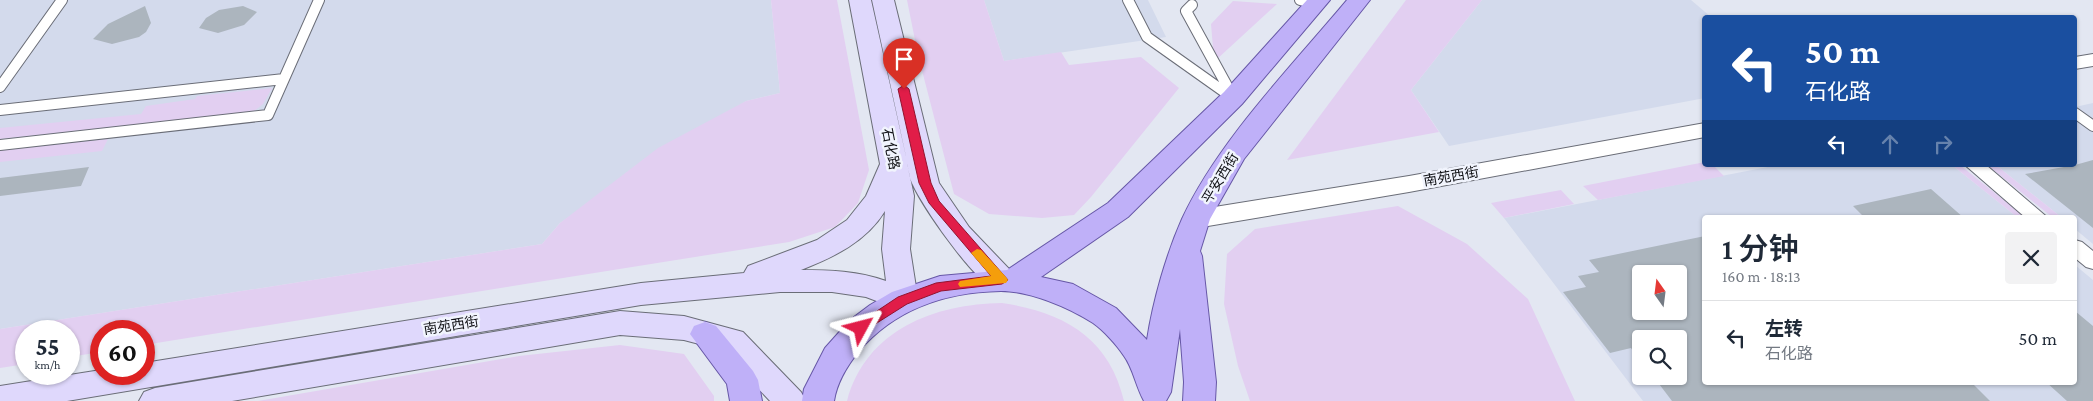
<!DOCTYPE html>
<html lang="zh">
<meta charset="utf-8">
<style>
body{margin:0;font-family:"Crimson Pro","Noto Sans SC",serif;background:#f2f2f3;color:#1f2937;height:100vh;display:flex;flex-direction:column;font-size:19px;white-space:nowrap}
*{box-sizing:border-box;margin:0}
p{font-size:16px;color:#747a83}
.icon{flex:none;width:28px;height:28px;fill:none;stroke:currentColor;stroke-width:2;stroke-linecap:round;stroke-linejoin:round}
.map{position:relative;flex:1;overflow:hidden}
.drawer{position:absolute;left:1702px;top:215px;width:375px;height:170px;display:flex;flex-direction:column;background:#fff;border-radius:5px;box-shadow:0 1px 4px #0004}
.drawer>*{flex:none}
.guide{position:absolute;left:1702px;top:15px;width:375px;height:152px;border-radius:5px;box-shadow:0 1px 4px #0004;background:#1a4fa0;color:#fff;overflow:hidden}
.needle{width:32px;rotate:346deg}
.fabs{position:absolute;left:1632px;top:265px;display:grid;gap:10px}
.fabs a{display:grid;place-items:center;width:55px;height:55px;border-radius:5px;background:#fff;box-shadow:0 1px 4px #0004;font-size:25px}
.speed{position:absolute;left:15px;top:320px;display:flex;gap:10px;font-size:25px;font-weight:700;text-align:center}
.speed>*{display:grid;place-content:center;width:65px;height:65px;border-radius:50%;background:#fff;box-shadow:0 1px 4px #0004;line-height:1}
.speed small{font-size:12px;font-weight:400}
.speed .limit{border:8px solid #d22;background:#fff;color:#111}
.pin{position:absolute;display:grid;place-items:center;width:42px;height:42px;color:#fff;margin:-51px -21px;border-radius:50% 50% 50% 0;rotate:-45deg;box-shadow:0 0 5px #0007}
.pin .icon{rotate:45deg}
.me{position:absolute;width:55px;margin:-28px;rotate:52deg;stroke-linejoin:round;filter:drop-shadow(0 0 4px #0008)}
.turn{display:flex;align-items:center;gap:18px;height:105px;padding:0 20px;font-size:22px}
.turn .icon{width:65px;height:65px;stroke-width:2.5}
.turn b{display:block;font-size:35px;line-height:42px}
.lanes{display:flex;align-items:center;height:48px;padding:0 20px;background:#0003;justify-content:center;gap:25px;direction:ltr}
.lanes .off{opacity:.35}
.round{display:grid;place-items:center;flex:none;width:52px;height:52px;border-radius:5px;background:#f2f2f3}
.overview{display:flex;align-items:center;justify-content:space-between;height:85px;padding:0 20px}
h1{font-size:30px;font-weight:600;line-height:38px}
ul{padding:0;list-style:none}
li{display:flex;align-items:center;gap:15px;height:75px;padding:0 20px;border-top:1px solid #e0e1e3}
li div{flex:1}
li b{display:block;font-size:19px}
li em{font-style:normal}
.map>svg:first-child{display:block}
.built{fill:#d3daec;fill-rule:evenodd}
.green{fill:#e2cff1}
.building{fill:#acb5be;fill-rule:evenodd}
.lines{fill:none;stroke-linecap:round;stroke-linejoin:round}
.service-casing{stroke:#6a6d77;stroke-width:12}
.minor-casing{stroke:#6a6d77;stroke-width:2}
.tertiary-casing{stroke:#6a6d77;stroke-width:2}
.secondary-casing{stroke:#6a6d77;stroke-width:2}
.primary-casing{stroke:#6657a6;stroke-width:2}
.service{stroke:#fff;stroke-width:10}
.minor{fill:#fff;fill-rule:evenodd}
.tertiary{fill:#fff;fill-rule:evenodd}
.secondary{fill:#dfd8fc;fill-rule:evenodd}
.primary{fill:#bfb0f8;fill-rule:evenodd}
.route{fill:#e11d48;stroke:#92132f}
.slow{fill:#f59e0b}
.labels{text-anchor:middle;stroke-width:5;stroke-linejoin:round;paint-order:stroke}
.street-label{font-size:14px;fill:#111216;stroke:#f1f4fd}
</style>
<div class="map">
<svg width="2093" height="401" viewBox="0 0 2093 401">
<rect width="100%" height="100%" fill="#e3e7f2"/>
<path class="built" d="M 0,0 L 771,0 L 780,93 L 746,101 L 560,223 L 542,244 L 0,329 Z
M 984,0 L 1148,0 L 1166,37 L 1004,61 Z
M 1482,0 L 1691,0 L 1711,17 L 1705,18 L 1705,98 L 1449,146 L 1411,90 Z
M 2093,103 L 2093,244 L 2075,229 L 2075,218 L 2061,217 L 1996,165 L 2075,165 L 2075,107 Z
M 1778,165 L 1952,165 L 2017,217 L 1705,218 L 1705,382 L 2075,382 L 2075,265 L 2093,280 L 2093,401 L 1643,401 L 1504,218 ZM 1641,274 L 1679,274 L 1679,311 L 1641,311 ZM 1641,339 L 1679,339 L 1679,376 L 1641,376 Z"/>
<path class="green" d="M 771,0 L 837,0 L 869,170 L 858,203 L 835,227 L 789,242 L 144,345 L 144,331 L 101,331 L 101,352 L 69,357 L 69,331 L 26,331 L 26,364 L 0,368 L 0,329 L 542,244 L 560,223 L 658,148 L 746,101 L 780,93 Z
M 907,0 L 984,0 L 1004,61 L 1061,52 L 1069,65 L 1141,57 L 1179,88 L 1091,197 L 1074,215 L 1042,218 L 989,214 L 954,194 L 918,55 Z
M 1406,0 L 1482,0 L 1411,90 L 1439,132 L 1287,160 Z
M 1233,1 L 1277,4 L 1216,60 L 1213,48 L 1211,24 Z
M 272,88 L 263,104 L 253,112 L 0,139 L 0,128 L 141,114 L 146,106 L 195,99 L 197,96 Z
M 108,139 L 102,151 L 0,162 L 0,150 Z
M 1705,162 L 1705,165 L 1713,165 L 1724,176 L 1598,200 L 1583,186 Z
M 1952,165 L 1960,165 L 2025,217 L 2017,217 Z
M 1987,165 L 1996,165 L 2061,217 L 2052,217 Z
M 1561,190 L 1574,204 L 1504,218 L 1491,203 Z
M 1398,206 L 1467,244 L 1528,299 L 1575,401 L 1250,401 L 1238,366 L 1224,304 L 1227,254 L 1255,229 Z
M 1002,303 C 1063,312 1109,337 1124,401 L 847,401 C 866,330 934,304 1002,303 Z
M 620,345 L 684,354 L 714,396 L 714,401 L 258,401 L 519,356 Z"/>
<path class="building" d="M 145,6 L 151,23 L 146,32 L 139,37 L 112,44 L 93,39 L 108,24 Z
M 243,6 L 257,12 L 244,25 L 218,33 L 199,28 L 206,18 L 219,10 Z
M 2093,160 L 2093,228 L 2025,174 L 2075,165 Z
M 89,167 L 81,186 L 0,196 L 0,178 Z
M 1931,189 L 1964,218 L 1865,218 L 1853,206 Z
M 1705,236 L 1705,382 L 1971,382 L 1990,401 L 1672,401 L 1653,376 L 1679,376 L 1679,339 L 1641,339 L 1641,362 L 1631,348 L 1610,353 L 1563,292 L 1586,287 L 1578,276 L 1599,272 L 1589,260 ZM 1641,274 L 1679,274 L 1679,311 L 1641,311 Z
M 2075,311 L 2093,326 L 2093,401 L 2067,401 L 2046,382 L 2075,382 Z"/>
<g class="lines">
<g class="service-casing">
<path id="service" d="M 1128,0 L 1147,37 L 1233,98
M 1300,0 L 1316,4
M 1192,5 L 1186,11 L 1232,95
M 0,87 L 62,0
M 0,110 L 284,79
M 2075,113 L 2093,126
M 0,145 L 268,115 L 319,0"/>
</g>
<g class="minor-casing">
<path id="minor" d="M 1965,165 L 1986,165 L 2048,218 L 2026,218 Z
M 2075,240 L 2082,242 L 2093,251 L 2093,269 L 2086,267 L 2075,258 Z"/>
</g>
<g class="tertiary-casing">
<path id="tertiary" d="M 2093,54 L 2093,66 L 2075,69 L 2075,57 Z
M 1705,123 L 1705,137 L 1409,192 L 1196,228 L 1187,225 L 1184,219 L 1187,213 L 1196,210 L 1409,176 Z"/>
</g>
<g class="secondary-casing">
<path id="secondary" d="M 849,0 L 871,0 L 907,161 L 872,0 L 894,0 L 939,183 L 969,227 L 1012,272 L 1017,280 L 1012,288 C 1005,290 1001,291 994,288 C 973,280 923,207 913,185 C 909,178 909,170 907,163 L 914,196 L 910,249 L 918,300 L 914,308 L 903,311 L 866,297 L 832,292 L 780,292 L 641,305 L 67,401 L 0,401 L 0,386 L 101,370 L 101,374 L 144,374 L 144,363 L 641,283 L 744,273 L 748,266 L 817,240 L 847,220 L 866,196 L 880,164 ZM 885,211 L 882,249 L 886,281 C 859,271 829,270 801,270 C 834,257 866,242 885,211 Z
M 620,311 L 684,316 L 743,332 L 801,392 L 806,401 L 770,401 L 722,350 L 684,340 L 620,335 L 232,401 L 139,401 L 144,392 L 155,388 Z"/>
</g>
<g class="primary-casing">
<path id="primary" d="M 1307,0 L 1330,0 L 1242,104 L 1128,217 L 1041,277 L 1073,284 L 1116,308 L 1147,340 C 1153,301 1166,255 1182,219 C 1218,141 1292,66 1347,0 L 1370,0 L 1244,159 L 1210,219 L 1200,251 L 1202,256 L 1216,382 L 1215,401 L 1183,401 L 1184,382 L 1180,329 L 1171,392 L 1166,401 L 1144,401 C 1136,387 1133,368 1124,356 C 1117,345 1103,330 1093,323 C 1068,307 1030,291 1001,291 C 946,292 895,309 859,351 C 847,366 837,382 834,401 L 802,401 L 804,389 L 825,348 L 850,320 L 870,305 L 892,292 L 940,276 L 1007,270 L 1108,203 L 1224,92 Z
M 705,322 L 716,326 L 753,371 L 758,380 L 762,401 L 730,401 L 727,384 L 690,334 L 694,326 Z"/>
</g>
<use href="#service" class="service"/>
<use href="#minor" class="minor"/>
<use href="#tertiary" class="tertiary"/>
<use href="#secondary" class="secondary"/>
<use href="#primary" class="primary"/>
</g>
<path class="route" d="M 904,85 L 909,89 L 931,183 L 939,201 L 1008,280 L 1002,284 L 941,291 L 907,304 L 861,333 L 856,332 L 855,328 L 856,325 L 898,297 L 936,283 L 991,276 L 929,203 L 919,183 L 898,89 Z"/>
<path class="slow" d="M 977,249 L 981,250 L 1006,277 L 1008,280 L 1006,283 L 960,287 L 958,284 L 960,281 L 991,276 L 971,253 Z"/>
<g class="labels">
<g class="street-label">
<text transform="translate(891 149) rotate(79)" y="5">石化路</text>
<text transform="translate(1451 176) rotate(-10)" y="5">南苑西街</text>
<text transform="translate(1220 178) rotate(-59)" y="5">平安西街</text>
<text transform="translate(451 325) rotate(-9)" y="5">南苑西街</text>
</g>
</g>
</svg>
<div class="fabs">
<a><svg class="needle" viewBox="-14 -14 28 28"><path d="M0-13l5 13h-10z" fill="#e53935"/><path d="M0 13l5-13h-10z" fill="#747a83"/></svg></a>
<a><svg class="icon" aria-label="search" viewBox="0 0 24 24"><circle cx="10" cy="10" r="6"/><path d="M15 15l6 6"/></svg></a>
</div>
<div class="speed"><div>55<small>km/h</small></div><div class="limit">60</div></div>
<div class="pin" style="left:904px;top:89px;background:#d93025"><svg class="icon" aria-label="arrive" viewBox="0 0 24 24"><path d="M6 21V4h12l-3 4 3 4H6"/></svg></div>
<svg class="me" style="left:861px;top:328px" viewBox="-20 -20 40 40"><path d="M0-17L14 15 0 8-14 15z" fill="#e11d48" stroke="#fff" stroke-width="4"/></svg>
<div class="guide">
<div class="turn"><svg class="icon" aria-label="left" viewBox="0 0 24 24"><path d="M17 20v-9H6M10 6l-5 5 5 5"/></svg><div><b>50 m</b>石化路</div></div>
<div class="lanes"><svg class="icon" aria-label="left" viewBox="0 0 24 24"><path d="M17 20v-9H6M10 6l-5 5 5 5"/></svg><svg class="icon off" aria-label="ahead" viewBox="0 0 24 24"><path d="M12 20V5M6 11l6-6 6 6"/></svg><svg class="icon off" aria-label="right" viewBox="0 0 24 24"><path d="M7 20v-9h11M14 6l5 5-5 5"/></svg></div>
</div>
<section class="drawer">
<div class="overview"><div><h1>1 分钟</h1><p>160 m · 18:13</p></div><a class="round"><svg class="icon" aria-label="close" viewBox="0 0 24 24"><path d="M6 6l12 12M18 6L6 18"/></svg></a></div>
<ul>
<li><svg class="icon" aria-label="left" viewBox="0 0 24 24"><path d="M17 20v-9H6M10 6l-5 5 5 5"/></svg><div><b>左转</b><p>石化路</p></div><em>50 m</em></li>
</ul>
</section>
</div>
